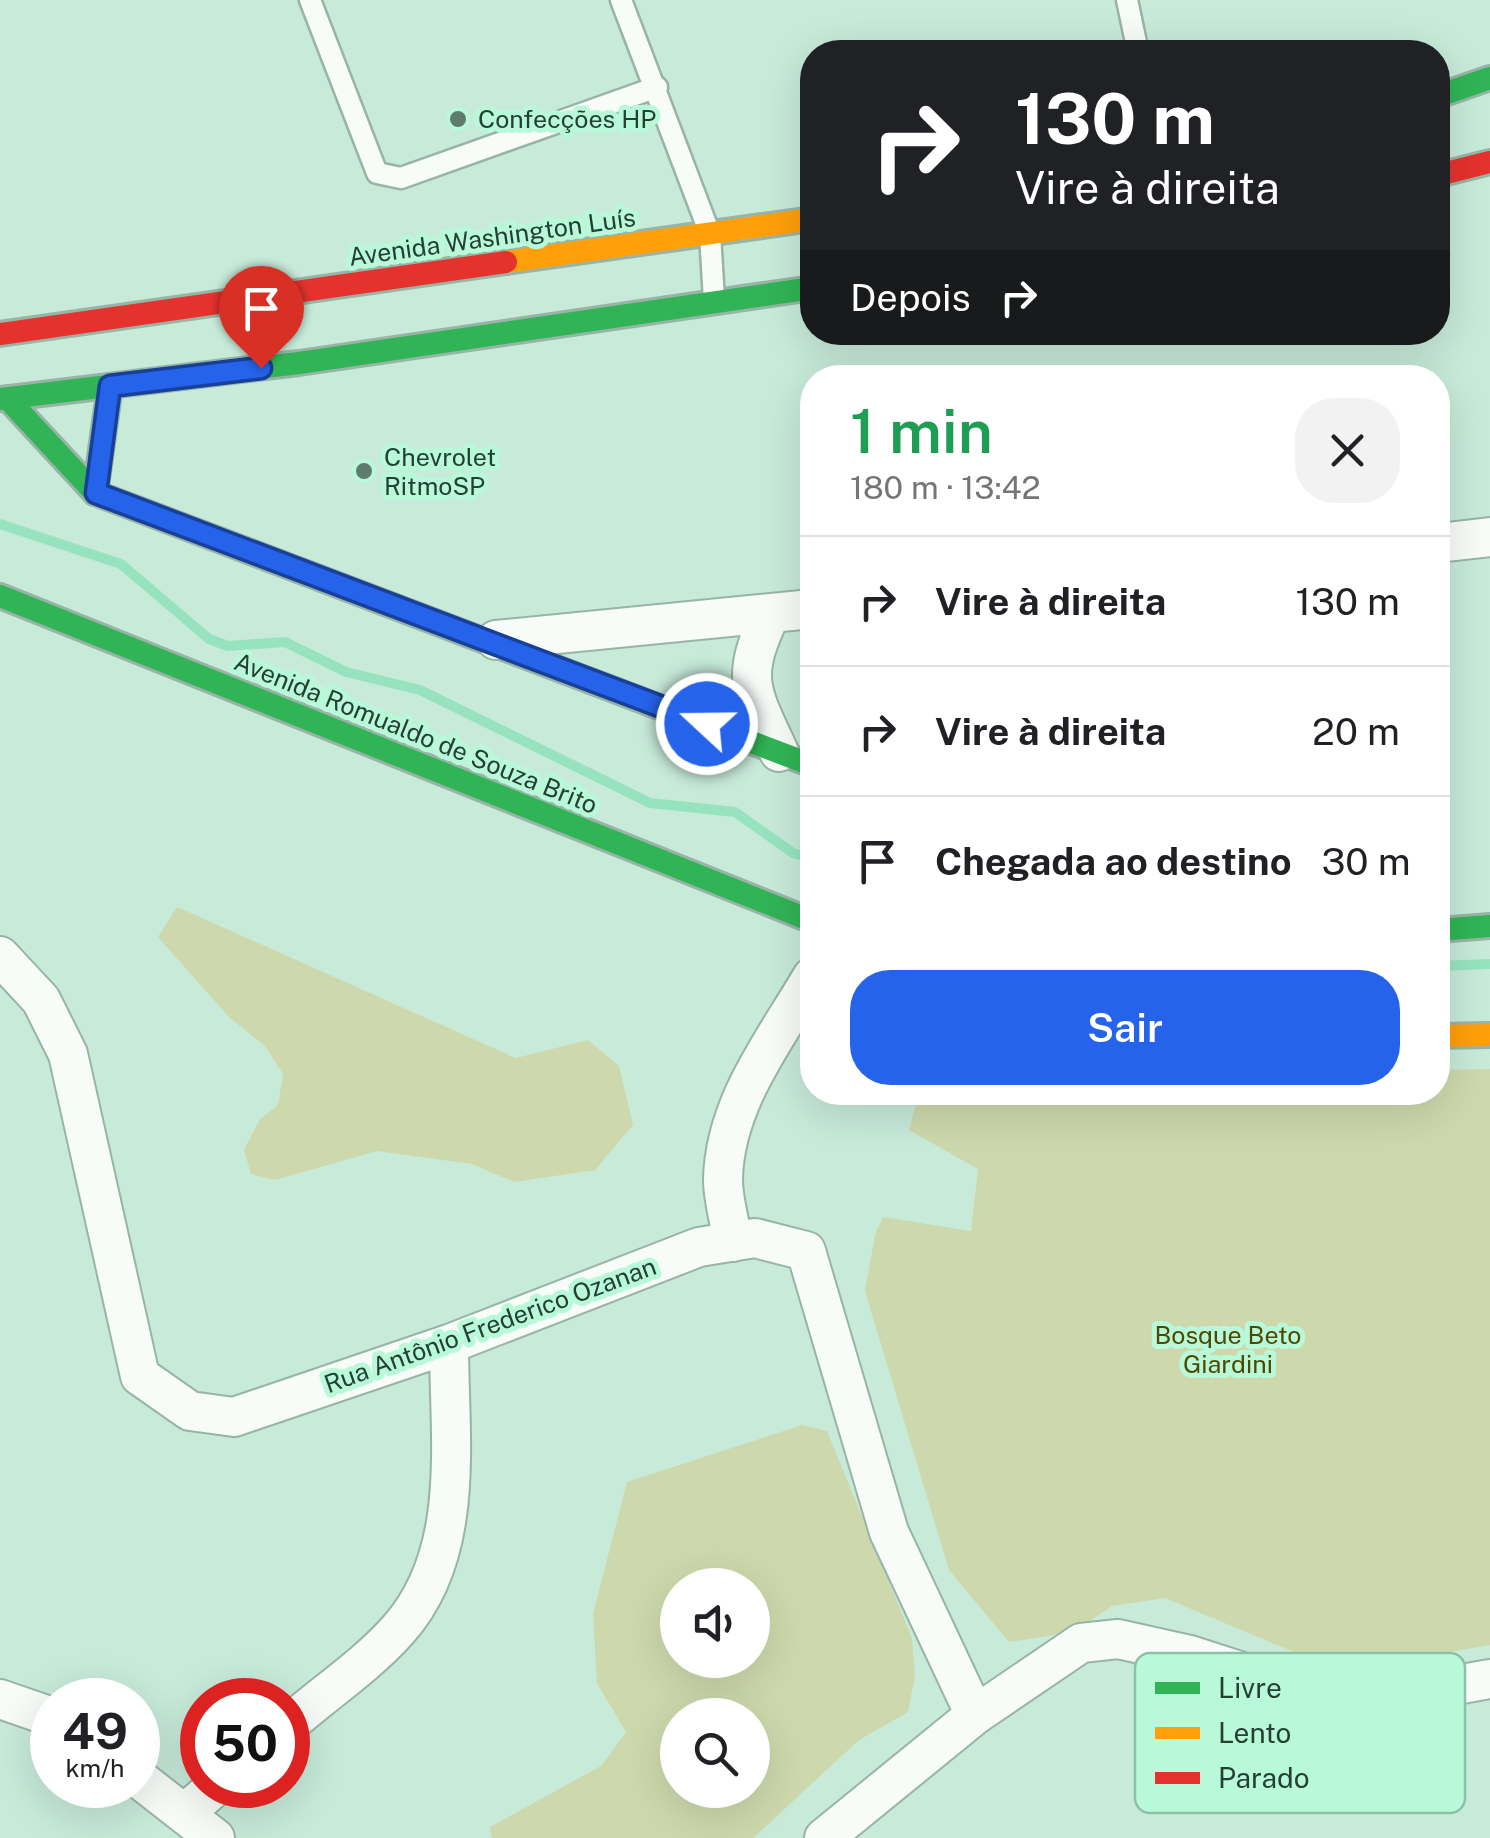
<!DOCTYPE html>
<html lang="pt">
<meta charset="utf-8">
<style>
body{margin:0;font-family:"Public Sans",sans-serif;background:#f2f2f2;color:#202124;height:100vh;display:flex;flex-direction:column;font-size:38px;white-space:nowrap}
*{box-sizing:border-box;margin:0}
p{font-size:32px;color:#757577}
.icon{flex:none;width:55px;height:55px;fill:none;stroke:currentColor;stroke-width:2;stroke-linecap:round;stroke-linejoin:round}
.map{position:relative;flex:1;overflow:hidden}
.details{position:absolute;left:800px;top:365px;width:650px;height:740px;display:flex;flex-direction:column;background:#fff;border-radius:40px;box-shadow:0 10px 40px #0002}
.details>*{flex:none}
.top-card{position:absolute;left:800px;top:40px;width:650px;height:305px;border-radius:40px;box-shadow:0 10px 40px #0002;background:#202124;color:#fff;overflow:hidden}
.fabs{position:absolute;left:660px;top:1568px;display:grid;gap:20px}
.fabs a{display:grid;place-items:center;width:110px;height:110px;border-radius:50%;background:#fff;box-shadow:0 10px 40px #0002;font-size:50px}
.speed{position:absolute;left:30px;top:1678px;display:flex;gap:20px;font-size:50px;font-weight:700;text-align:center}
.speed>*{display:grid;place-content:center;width:130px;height:130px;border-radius:50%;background:#fff;box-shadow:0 10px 40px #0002;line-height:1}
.speed small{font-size:25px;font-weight:400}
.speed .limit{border:15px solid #d22;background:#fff;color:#111}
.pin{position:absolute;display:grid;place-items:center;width:85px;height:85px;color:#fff;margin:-102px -42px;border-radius:50% 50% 50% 0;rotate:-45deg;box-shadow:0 0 10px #0007}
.pin .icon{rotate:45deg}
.me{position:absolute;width:110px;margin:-55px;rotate:291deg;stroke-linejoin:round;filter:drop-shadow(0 0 8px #0008)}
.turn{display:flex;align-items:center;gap:35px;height:210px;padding:0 50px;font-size:45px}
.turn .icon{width:130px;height:130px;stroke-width:2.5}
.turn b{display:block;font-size:70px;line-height:85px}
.then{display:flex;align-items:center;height:95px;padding:0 50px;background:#0003;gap:20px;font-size:38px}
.round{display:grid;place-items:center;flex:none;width:105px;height:105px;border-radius:40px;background:#f2f2f2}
.overview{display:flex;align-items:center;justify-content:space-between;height:170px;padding:0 50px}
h1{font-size:60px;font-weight:600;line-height:75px;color:#1e9e55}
.cta{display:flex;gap:20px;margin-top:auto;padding:20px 50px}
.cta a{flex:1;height:115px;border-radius:40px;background:#2563eb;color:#fff;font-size:40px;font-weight:600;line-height:115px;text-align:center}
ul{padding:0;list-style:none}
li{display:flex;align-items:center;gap:30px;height:130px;padding:0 50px;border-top:2px solid #e0e0e0}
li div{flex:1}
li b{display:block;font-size:38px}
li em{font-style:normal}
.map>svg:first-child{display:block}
.green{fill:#cdd9ac;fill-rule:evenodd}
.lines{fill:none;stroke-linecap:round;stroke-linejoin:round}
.stream{stroke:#97e3c0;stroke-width:10}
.lane-casing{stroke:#98b4a7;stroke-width:25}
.street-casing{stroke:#98b4a7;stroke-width:42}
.fast-casing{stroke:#98b4a7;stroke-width:28}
.slow-casing{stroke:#98b4a7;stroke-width:28}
.jam-casing{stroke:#98b4a7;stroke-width:28}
.lane{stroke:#f7fcf9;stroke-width:20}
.street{stroke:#f7fcf9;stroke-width:38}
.fast{stroke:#30b455;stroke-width:22}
.slow{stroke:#ff9f0a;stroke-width:22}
.jam{stroke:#e5322d;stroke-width:22}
.route-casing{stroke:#184099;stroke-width:25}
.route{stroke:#2563eb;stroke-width:18}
.poi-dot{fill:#5e7b6d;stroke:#b8f9d9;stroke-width:4}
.labels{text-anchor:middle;stroke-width:10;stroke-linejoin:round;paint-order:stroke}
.poi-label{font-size:25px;fill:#253f33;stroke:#b8f9d9;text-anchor:start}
.street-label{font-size:25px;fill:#253f33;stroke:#b8f9d9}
.park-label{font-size:25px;fill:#4f4800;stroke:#b8f9d9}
.key{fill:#b8f9d9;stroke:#8cc1a7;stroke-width:2.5}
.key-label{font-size:28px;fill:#253f33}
</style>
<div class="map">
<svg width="1490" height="1838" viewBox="0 0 1490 1838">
<rect width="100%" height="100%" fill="#c7ead9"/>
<path class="green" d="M 177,907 L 516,1058 L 588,1040 L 619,1066 L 633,1125 L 595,1170 L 514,1182 L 472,1164 L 377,1151 L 275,1180 L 251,1174 L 244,1150 L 260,1119 L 278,1105 L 283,1074 L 265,1046 L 230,1018 L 158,937 Z
M 1490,1069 L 1490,1645 L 1339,1671 L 1165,1598 L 1112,1606 L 1073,1632 L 1009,1642 L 949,1570 L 865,1291 L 875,1235 L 883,1217 L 971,1231 L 978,1169 L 909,1130 L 919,1093 L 1438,1092 L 1438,1070 Z
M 802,1425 L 827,1431 L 912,1638 L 915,1675 L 908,1712 L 859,1740 L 753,1838 L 492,1838 L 490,1827 L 601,1766 L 626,1732 L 597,1683 L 593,1614 L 627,1482 ZM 678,1585 L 752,1585 L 752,1660 L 678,1660 ZM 678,1715 L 752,1715 L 752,1790 L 678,1790 Z"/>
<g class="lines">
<path class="stream" d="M 0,524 L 121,564 L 209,639 L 228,646 L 285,642 L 346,672 L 420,690 L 650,803 L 735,812 L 793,853 L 812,859
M 1438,966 L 1490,964"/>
<g class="lane-casing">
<path id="lane" d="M 310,0 L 377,173 L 401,178 L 657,87
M 621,0 L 710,234 L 714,300
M 1127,0 L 1138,52"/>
</g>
<g class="street-casing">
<path id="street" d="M 1438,543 L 1490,537
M 771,613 C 740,678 750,689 779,752
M 496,640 L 812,609
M 0,956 L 41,1000 L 68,1054 L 140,1376 L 190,1411 L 234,1417 L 449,1344 L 699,1247 L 755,1238 L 806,1251 L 889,1532 L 975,1715
M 733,1242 C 730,1222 723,1200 723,1180 C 724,1104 775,1040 812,977
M 0,1699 L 52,1717
M 288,1725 C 323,1694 367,1665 398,1630 C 467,1553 449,1440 449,1344
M 138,1778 L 215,1838
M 185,1813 L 217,1785
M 824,1838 L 975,1715 L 1081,1643 L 1118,1639 L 1190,1655 L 1345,1705 L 1490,1679"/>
</g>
<g class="fast-casing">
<path id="fast" d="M 1438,96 L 1490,78
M 7,398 L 95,493 L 812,765
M 0,399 L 299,363 L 812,288
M 0,596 L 812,921
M 1438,930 L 1490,926"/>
</g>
<g class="slow-casing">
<path id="slow" d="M 506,262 L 812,219
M 95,493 L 110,386
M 1438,1036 L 1490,1035"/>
</g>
<g class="jam-casing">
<path id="jam" d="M 1438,175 L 1490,162
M 0,334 L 506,262"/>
</g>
<use href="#lane" class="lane"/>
<use href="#street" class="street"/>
<use href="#fast" class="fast"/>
<use href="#slow" class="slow"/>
<use href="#jam" class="jam"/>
</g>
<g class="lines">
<g class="route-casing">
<path id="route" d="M 261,368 L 110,386 L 96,493 L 707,724"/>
</g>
<use href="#route" class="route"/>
</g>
<g class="poi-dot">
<circle cx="458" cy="119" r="10"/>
<circle cx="364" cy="471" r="10"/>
</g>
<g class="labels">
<g class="poi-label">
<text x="478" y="128">Confecções HP</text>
<text x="384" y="466">Chevrolet<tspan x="384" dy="29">RitmoSP</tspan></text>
</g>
<g class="street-label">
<text transform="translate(492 237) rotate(-8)" y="9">Avenida Washington Luís</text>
<text transform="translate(416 733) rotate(22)" y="9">Avenida Romualdo de Souza Brito</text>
<text transform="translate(490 1325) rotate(-20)" y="9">Rua Antônio Frederico Ozanan</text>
</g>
<g class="park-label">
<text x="1228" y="1344">Bosque Beto<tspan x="1228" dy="29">Giardini</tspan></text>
</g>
</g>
<rect x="1135" y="1653" width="330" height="160" rx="15" class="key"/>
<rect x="1155" y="1682" width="45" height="12" fill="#30b455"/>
<rect x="1155" y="1727" width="45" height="12" fill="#ff9f0a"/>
<rect x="1155" y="1772" width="45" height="12" fill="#e5322d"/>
<g class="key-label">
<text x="1218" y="1698">Livre</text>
<text x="1218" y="1743">Lento</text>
<text x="1218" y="1788">Parado</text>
</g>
</svg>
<div class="fabs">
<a><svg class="icon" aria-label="sound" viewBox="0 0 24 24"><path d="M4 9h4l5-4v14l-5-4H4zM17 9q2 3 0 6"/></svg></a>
<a><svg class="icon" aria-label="search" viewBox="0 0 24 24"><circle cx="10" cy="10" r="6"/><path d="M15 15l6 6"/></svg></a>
</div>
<div class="speed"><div>49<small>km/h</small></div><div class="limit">50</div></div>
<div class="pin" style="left:261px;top:368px;background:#d93025"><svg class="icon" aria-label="arrive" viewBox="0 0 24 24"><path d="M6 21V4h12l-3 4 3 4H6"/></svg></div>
<svg class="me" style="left:707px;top:724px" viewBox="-20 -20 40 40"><circle r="17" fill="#2563eb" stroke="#fff" stroke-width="3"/><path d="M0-11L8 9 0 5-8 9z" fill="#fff"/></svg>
<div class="top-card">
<div class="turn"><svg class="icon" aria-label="right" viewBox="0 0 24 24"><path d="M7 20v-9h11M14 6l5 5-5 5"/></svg><div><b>130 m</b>Vire à direita</div></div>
<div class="then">Depois<svg class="icon" aria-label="right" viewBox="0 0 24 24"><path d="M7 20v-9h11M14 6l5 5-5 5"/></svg></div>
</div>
<section class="details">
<div class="overview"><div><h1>1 min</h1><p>180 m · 13:42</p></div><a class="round"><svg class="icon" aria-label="close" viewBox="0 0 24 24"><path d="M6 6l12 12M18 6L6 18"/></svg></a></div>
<ul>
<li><svg class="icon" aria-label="right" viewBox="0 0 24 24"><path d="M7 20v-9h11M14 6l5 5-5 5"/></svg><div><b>Vire à direita</b></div><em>130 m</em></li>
<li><svg class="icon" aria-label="right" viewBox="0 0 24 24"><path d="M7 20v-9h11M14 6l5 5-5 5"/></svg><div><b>Vire à direita</b></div><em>20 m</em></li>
<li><svg class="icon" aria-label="arrive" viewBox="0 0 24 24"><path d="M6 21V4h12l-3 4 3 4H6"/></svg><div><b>Chegada ao destino</b></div><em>30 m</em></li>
</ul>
<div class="cta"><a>Sair</a></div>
</section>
</div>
